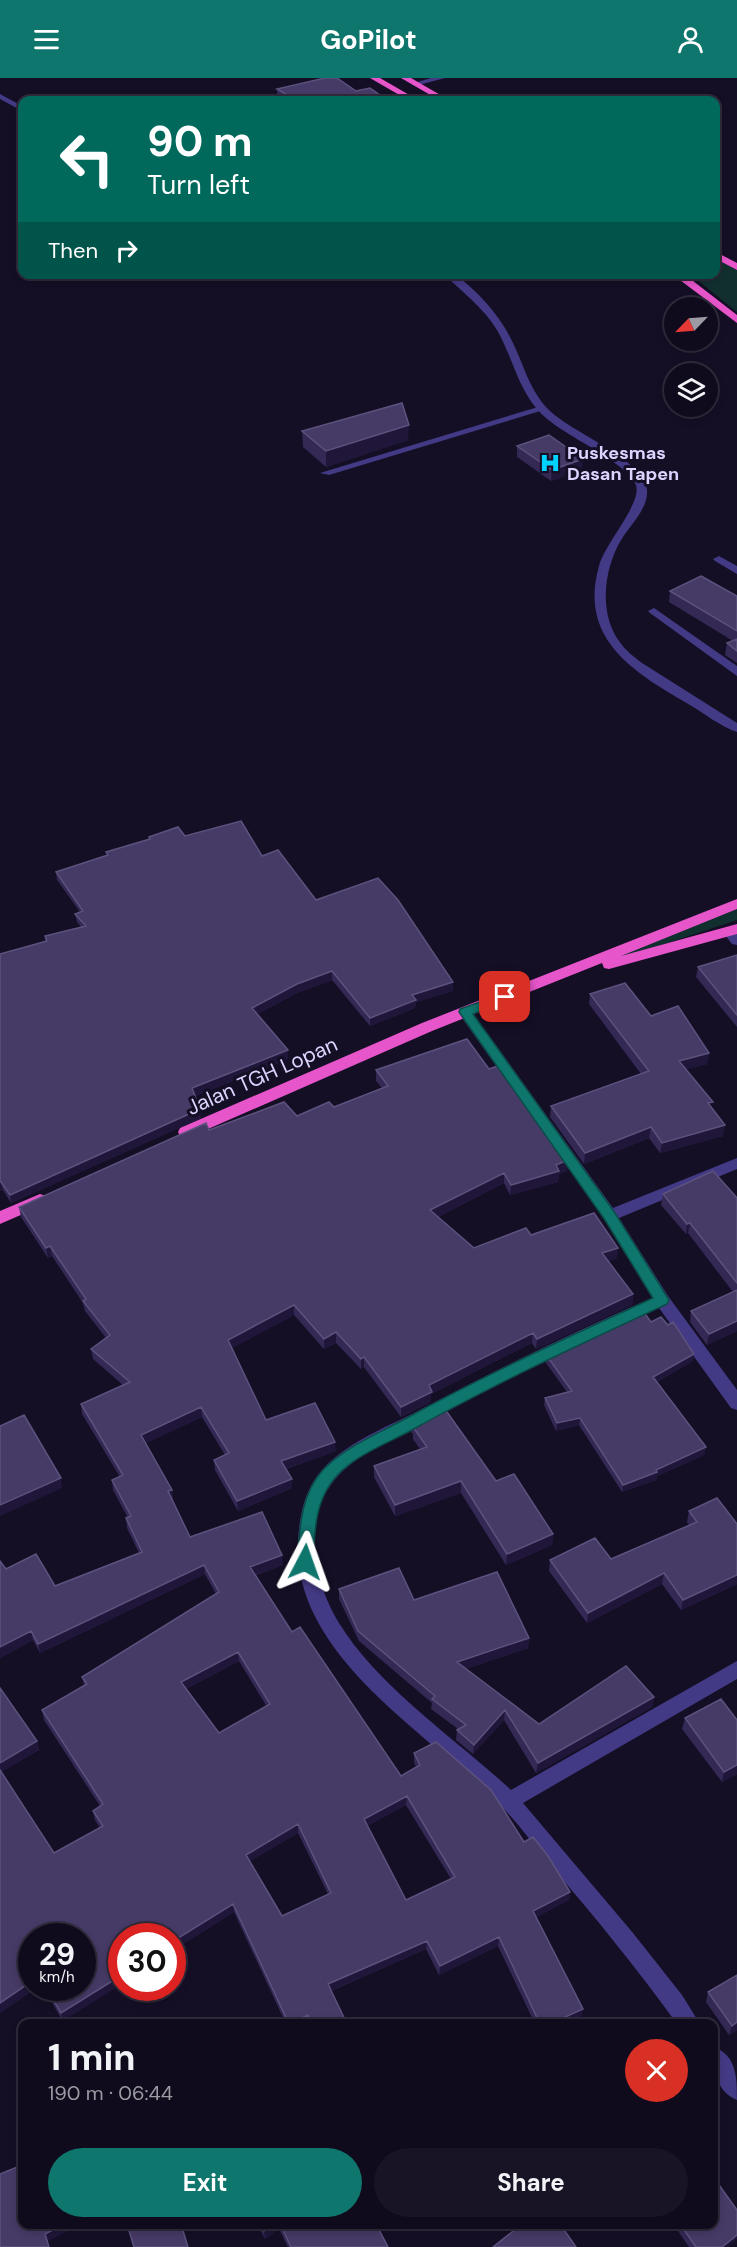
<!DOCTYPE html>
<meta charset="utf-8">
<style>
body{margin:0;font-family:"DM Sans",sans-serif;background:#191425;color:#f1f3f6;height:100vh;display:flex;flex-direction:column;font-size:22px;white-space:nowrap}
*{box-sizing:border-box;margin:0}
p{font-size:20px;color:#9c9ba3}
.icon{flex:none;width:33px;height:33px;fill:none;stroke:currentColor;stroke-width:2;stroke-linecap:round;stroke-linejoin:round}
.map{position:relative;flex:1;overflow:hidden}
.panel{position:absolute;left:18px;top:1941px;width:700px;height:210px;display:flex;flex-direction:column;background:#100b1c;border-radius:12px;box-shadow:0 3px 9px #0003,0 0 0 2px #302b3b}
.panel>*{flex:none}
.top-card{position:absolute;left:18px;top:18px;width:702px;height:183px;border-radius:12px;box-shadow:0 3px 9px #0003,0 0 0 2px #302b3b;background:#00695c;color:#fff;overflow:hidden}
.needle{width:39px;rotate:245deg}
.fabs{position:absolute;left:664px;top:219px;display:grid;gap:12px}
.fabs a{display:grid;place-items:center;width:54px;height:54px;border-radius:50%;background:#100b1c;box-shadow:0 3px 9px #0003,0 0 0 2px #302b3b;font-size:30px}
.speed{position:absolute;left:18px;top:1845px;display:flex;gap:12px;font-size:30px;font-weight:700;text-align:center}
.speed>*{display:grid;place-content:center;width:78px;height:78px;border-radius:50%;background:#100b1c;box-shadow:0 3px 9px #0003,0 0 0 2px #302b3b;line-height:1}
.speed small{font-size:15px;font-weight:400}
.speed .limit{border:9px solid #d22;background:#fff;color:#111}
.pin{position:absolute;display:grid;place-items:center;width:51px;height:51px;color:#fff;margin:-26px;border-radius:12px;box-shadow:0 3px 9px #0006}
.me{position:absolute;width:66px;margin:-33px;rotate:4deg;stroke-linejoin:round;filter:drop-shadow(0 0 4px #0008)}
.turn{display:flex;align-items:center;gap:21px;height:126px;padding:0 30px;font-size:27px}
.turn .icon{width:78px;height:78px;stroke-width:2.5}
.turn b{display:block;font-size:42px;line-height:51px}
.then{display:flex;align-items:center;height:57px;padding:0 30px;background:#0003;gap:12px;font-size:22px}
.round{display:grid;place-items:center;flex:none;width:63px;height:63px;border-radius:32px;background:#191425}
.overview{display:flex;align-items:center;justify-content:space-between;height:102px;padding:0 30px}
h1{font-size:36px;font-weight:700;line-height:45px}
.action{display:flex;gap:12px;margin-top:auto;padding:12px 30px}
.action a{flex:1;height:69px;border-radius:36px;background:#0f766e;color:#fff;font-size:24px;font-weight:700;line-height:69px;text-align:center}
.action a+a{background:#191425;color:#f1f3f6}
header{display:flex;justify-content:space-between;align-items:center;height:78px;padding:0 30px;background:#0f766e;color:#fff;font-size:27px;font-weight:700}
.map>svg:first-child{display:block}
.green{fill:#122f30}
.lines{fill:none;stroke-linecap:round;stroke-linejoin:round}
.service{fill:#433a85;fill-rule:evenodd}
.minor{fill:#433a85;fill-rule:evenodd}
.tertiary{fill:#433a85;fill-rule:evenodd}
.trunk{fill:#e655ca;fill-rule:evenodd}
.wall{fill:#342854;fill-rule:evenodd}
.shaded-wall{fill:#20163a}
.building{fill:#463a66;stroke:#5d527e;stroke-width:1.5;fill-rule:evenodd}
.route{fill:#0f766e;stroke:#0a4d48;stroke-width:1.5}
.labels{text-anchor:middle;stroke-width:6;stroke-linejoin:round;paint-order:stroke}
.far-poi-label{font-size:18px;font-weight:bold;fill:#dcd4ff;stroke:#150f26;text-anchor:start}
.street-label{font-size:21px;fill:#dcd4ff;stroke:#150f26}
</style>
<header><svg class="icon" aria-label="menu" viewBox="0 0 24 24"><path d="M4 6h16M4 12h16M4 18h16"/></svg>GoPilot<svg class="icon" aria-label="person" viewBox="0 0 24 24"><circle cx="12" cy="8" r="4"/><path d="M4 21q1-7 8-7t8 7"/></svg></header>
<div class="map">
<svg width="737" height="2169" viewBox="0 0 737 2169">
<rect width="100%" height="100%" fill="#150f26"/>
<path class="green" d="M 716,181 L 737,192 L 737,234 L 691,197 L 716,196 Z
M 737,831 L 737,842 L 619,881 L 619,875 Z"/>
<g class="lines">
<path class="service" d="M 431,0 L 445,0 L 415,8 L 411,6 Z
M 538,329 L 547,331 L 329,397 L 320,395 Z
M 719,478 L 737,488 L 737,496 L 715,483 L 713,481 Z
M 654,530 L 737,588 L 737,598 L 650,535 L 648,533 Z"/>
<path class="minor" d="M 729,849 L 737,854 L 737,867 L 732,866 L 722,853 Z
M 465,929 L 470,931 L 613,1130 L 737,1080 L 737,1091 L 619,1140 L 668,1218 L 737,1312 L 737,1332 L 731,1330 L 659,1230 C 580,1265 503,1303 427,1344 C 394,1361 352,1376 330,1408 C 302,1447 316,1508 339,1545 C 378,1609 456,1661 511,1712 L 737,1583 L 737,1601 L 523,1725 L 633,1855 L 682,1917 L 700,1946 L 677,1946 C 638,1892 596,1840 552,1789 C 536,1770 521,1749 504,1731 C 433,1657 291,1579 298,1461 C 300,1436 305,1410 323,1391 C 347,1365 382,1351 414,1335 C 492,1294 571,1255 652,1220 L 605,1142 L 460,937 L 458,934 L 460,931 Z
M 714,1969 C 737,1978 737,2000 737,2022 C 714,2012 714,1990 714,1969 Z"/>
<path class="tertiary" d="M 0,16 L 22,28 L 22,33 L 0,21 Z
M 444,196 L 455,196 C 478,214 498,235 511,261 C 524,286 529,313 550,333 C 572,354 638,380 646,407 C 652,426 632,445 623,459 C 604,488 598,534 619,563 C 625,572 634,579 642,585 L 737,645 L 737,654 C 721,649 704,635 690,627 C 635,595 578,562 599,488 C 605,465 642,426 636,407 C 629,386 564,357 545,339 C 519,316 514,282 497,252 C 483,229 463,215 444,196 Z"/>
<path class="trunk" d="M 370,0 L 380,0 L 418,22 L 408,22 Z
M 401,0 L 411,0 L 449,22 L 439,22 Z
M 716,174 L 737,185 L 737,192 L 716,181 Z
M 672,196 L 684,196 L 737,237 L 737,245 Z
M 737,821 L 737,831 L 621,878 L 737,846 L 737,856 L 609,891 L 604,890 L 602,885 L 432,953 L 192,1058 L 180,1058 L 178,1054 L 180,1050 L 422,945 Z
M 40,1116 L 46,1118 L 48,1122 L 46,1126 L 0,1146 L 0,1133 Z"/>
</g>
<path class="wall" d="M 277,11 L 356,13 L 387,22 L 287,22 L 277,16 Z
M 302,353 L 408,362 L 326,389 L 303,369 Z
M 517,368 L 582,392 L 551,403 L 517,379 Z
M 670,513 L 737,518 L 737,585 L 725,577 L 727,565 L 733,563 L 669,524 Z
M 185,758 L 262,778 L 316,822 L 453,904 L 453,913 L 416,924 L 415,930 L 370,948 L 332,902 L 297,915 L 257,936 L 288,972 L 288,981 L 195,1018 L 201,1040 L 11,1125 L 3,1112 L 0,1113 L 0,876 L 45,863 L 45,858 L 81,849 L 77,844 L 75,836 L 80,834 L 57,802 L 56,794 L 107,778 L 106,774 L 149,761 L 149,759 Z
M 737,877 L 737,949 L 696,899 L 698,889 Z
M 590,916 L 651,938 L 709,975 L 707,986 L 686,991 L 712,1030 L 723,1058 L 660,1075 L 649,1060 L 584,1086 L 550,1039 L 551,1028 L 641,996 L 589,926 Z
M 489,991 L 568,1082 L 567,1093 L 559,1096 L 558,1104 L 510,1117 L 504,1105 L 438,1139 L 474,1170 L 531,1157 L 617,1180 L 608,1183 L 633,1216 L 632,1227 L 536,1271 L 532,1265 L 431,1316 L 431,1324 L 401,1339 L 364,1289 L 361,1291 L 336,1265 L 324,1271 L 294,1237 L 232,1270 L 266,1342 L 336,1373 L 286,1391 L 292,1401 L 292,1410 L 238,1433 L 215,1392 L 214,1382 L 225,1377 L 202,1339 L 146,1365 L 172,1412 L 173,1422 L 172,1422 L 190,1459 L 283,1487 L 256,1497 L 292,1554 L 401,1698 L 416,1689 L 414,1684 L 414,1675 L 524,1764 L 570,1814 L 569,1822 L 536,1839 L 583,1931 L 581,1939 L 567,1946 L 535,1946 L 498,1868 L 439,1897 L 426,1871 L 331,1913 L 347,1946 L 286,1946 L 234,1834 L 172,1873 L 172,1858 L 63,1943 L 43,1910 L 82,1910 L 32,1858 L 32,1910 L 36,1910 L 0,1935 L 0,1610 L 37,1663 L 39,1672 L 1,1694 L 54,1775 L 100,1750 L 95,1742 L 93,1733 L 100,1728 L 44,1642 L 42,1632 L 84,1607 L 82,1599 L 216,1516 L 205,1496 L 40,1575 L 33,1562 L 0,1580 L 0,1483 L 6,1491 L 55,1508 L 139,1475 L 127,1450 L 126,1440 L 128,1440 L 113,1412 L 112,1402 L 120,1399 L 82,1336 L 81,1326 L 123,1307 L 93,1281 L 91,1271 L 106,1260 L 85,1233 L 83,1225 L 52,1178 L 48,1180 L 21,1139 L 19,1129 L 209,1052 L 297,1038 L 334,1029 L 382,1010 L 376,1003 L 376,992 ZM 239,1583 L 267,1629 L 219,1655 L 186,1611 ZM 406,1727 L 451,1801 L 406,1822 L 367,1748 ZM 298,1755 L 328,1816 L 282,1838 L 250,1783 Z
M 663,1116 L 737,1120 L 737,1253 L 707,1267 L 690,1244 L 691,1233 L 733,1214 L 688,1155 L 686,1156 L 661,1127 Z
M 651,1244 L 694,1276 L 693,1283 L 657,1304 L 706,1369 L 704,1377 L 657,1398 L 656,1402 L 622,1414 L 579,1347 L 556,1353 L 544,1327 L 545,1320 L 567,1314 L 546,1285 L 547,1278 Z
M 412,1343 L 496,1403 L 553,1456 L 552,1467 L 506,1487 L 461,1415 L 395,1438 L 374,1399 L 374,1388 L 420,1371 L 413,1361 L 413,1356 L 411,1354 Z
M 689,1433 L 737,1446 L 737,1506 L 681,1532 L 662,1506 L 587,1545 L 549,1493 L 550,1482 L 611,1481 L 689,1447 L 687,1444 Z
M 339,1511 L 414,1522 L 529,1560 L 528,1570 L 465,1591 L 539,1646 L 654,1619 L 652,1629 L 536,1695 L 504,1642 L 473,1676 L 456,1662 L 457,1652 L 458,1651 L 431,1631 L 432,1625 L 359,1563 L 339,1521 Z
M 685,1640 L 737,1696 L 722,1704 L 682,1651 Z
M 737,1897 L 737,1952 L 729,1957 L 706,1924 L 708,1914 Z
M 257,2146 L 376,2146 L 388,2169 L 288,2169 L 279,2151 L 265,2161 Z
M 673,2146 L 714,2146 L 727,2169 L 689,2169 Z"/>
<path class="shaded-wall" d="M 409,347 L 408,362 L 326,389 L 326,373 Z
M 583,381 L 582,392 L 551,403 L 552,392 Z
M 332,893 L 332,902 L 297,915 L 253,939 L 252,930 L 297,906 Z
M 453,904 L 453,913 L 416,924 L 415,930 L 370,948 L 370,940 L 412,917 Z
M 288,972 L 288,981 L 193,1019 L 192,1010 Z
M 709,975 L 707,986 L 678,993 L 679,983 Z
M 200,1031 L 201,1040 L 11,1125 L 10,1117 Z
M 725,1047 L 723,1058 L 660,1075 L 662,1065 Z
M 651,1049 L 649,1060 L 584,1086 L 585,1075 Z
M 568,1082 L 567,1093 L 559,1096 L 558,1104 L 510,1117 L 511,1107 Z
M 504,1095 L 504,1105 L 430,1143 L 430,1132 Z
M 0,1104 L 1,1104 L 3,1112 L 0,1113 Z
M 690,1145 L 688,1155 L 686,1156 L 687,1146 Z
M 50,1168 L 52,1178 L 48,1180 L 46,1170 Z
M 618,1170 L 617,1180 L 601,1185 L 602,1175 Z
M 633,1216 L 632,1227 L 536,1271 L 537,1261 Z
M 294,1227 L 294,1237 L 229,1272 L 228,1262 Z
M 737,1243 L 737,1253 L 707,1267 L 709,1256 Z
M 336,1254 L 336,1265 L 324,1271 L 324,1261 Z
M 533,1255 L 532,1265 L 431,1316 L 431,1324 L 401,1339 L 401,1329 L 429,1307 Z
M 694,1276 L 693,1283 L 652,1307 L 653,1299 Z
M 364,1279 L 364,1289 L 361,1291 L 361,1281 Z
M 201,1329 L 202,1339 L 142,1367 L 141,1357 Z
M 580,1340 L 579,1347 L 556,1353 L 557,1345 Z
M 335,1364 L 336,1373 L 282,1392 L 281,1383 Z
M 706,1369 L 704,1377 L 657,1398 L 656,1402 L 622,1414 L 623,1407 Z
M 61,1400 L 62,1410 L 0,1438 L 0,1427 Z
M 292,1401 L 292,1410 L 238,1433 L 237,1423 Z
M 461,1403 L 461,1415 L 395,1438 L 395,1427 Z
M 172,1412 L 173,1422 L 169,1423 L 168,1413 Z
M 553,1456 L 552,1467 L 506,1487 L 507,1476 Z
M 282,1477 L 283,1487 L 251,1498 L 250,1489 Z
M 204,1487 L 205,1496 L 40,1575 L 38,1566 Z
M 664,1495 L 662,1506 L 587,1545 L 588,1535 Z
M 737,1497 L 737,1506 L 681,1532 L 683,1522 Z
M 31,1553 L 33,1562 L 0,1580 L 0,1569 Z
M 529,1560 L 528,1570 L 456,1594 L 457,1584 Z
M 238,1574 L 239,1583 L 182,1613 L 181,1604 Z
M 654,1619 L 652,1629 L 536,1695 L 538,1685 Z
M 505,1632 L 504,1642 L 473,1676 L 474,1667 Z
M 37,1663 L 39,1672 L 0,1695 L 0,1685 Z
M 737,1687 L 737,1696 L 722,1704 L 724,1694 Z
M 407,1718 L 406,1727 L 364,1750 L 364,1741 Z
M 298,1746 L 298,1755 L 247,1785 L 246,1777 Z
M 570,1814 L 569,1822 L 532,1842 L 533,1833 Z
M 233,1826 L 234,1834 L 172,1873 L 172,1864 Z
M 499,1859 L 498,1868 L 439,1897 L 440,1888 Z
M 427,1863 L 426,1871 L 328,1914 L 328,1906 Z
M 122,1897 L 122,1906 L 63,1943 L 61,1935 Z
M 32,1903 L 32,1910 L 36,1910 L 0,1935 L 0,1925 Z
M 583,1931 L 581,1939 L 567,1946 L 550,1946 Z
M 308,1937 L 308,1945 L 290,1946 Z
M 737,1944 L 737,1952 L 729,1957 L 732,1948 Z
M 64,2146 L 83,2146 L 48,2163 L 49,2169 L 45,2156 Z
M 180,2146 L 189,2146 L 181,2151 Z
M 274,2146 L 278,2146 L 279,2151 L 265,2161 L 264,2153 Z
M 737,2157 L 737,2161 L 727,2169 L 722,2169 Z"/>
<path class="building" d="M 325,0 L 337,0 L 356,13 L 370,10 L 387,22 L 289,22 L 294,21 L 277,11 Z
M 402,325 L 409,347 L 326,373 L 302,353 Z
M 549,357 L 583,381 L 552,392 L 517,368 Z
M 701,498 L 737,518 L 737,553 L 670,513 Z
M 737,561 L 737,573 L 727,565 Z
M 241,743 L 262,778 L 278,772 L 316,822 L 378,800 L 398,822 L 453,904 L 412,917 L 416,922 L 370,940 L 332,893 L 297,906 L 252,930 L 288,972 L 192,1010 L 200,1031 L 10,1117 L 1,1104 L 0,1104 L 0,876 L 47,863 L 45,858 L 86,848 L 75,836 L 83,833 L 56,794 L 108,777 L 106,774 L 150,761 L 149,759 L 178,749 L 185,758 Z
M 737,877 L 737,937 L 698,889 Z
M 625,905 L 651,938 L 678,928 L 709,975 L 679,983 L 713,1024 L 708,1025 L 725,1047 L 662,1065 L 651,1049 L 585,1075 L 551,1028 L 649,993 L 590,916 Z
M 467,961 L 489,991 L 498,988 L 568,1082 L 556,1087 L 559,1093 L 511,1107 L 504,1095 L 430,1132 L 474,1170 L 526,1150 L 531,1157 L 594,1135 L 618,1170 L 602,1175 L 633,1216 L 537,1261 L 533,1255 L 429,1307 L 432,1314 L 401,1329 L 364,1279 L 361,1281 L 336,1254 L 324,1261 L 294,1227 L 228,1262 L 266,1342 L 315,1325 L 335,1364 L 281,1383 L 292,1401 L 237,1423 L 214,1382 L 229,1375 L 201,1329 L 141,1357 L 172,1412 L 168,1413 L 190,1459 L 262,1434 L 282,1477 L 250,1489 L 292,1554 L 300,1549 L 401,1698 L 420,1687 L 414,1675 L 436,1664 L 491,1712 L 524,1764 L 533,1759 L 548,1778 L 570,1814 L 533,1833 L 583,1931 L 550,1946 L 540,1946 L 499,1859 L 440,1888 L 427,1863 L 328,1906 L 347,1946 L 312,1946 L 308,1937 L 289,1946 L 233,1826 L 172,1864 L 172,1858 L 122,1858 L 122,1897 L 61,1935 L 46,1910 L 82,1910 L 82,1858 L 32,1858 L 32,1903 L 0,1925 L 0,1692 L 54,1775 L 103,1748 L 93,1733 L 103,1726 L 42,1632 L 87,1606 L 82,1599 L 219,1514 L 204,1487 L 38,1566 L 31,1553 L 0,1569 L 0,1483 L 6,1491 L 36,1476 L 55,1508 L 142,1474 L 126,1440 L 131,1438 L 112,1402 L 123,1397 L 81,1326 L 130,1304 L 91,1271 L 110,1257 L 83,1223 L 86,1221 L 50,1168 L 46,1170 L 19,1129 L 206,1045 L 209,1052 L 284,1024 L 297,1038 L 329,1024 L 334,1029 L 388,1008 L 376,992 ZM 238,1574 L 270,1626 L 219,1655 L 181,1604 ZM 407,1718 L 455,1799 L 406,1822 L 364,1741 ZM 298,1746 L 331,1815 L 282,1838 L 246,1777 Z
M 713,1093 L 737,1120 L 737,1205 L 690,1145 L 687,1146 L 663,1116 Z
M 737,1212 L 737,1243 L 709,1256 L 691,1233 Z
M 643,1233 L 651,1244 L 661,1239 L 668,1247 L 673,1244 L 694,1276 L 653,1299 L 706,1369 L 656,1392 L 657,1394 L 623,1407 L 580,1340 L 557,1345 L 545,1320 L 572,1313 L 547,1278 Z
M 442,1327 L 496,1403 L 514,1396 L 553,1456 L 507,1476 L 461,1403 L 395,1427 L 374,1388 L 427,1369 L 413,1349 L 416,1348 L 412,1343 Z
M 24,1337 L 61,1400 L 0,1427 L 0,1348 Z
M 717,1420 L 737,1446 L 737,1497 L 683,1522 L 664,1495 L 588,1535 L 550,1482 L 595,1460 L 611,1481 L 697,1444 L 689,1433 Z
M 399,1490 L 414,1522 L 497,1494 L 529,1560 L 457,1584 L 539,1646 L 626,1588 L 654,1619 L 538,1685 L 505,1632 L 474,1667 L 457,1652 L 466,1647 L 432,1621 L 435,1618 L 358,1553 L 339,1511 Z
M 0,1610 L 37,1663 L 0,1685 Z
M 721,1621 L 737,1642 L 737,1687 L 724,1694 L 685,1640 Z
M 737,1897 L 737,1944 L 732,1948 L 708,1914 Z
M 667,1941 L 669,1946 L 660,1946 Z
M 22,2087 L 22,2146 L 64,2146 L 45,2156 L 49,2169 L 0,2169 L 0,2096 Z
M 714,2100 L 737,2132 L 737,2157 L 722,2169 L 696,2169 L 680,2146 L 714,2146 Z
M 127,2146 L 181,2146 L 188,2169 L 134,2169 Z
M 260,2146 L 274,2146 L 264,2153 Z
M 280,2146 L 376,2146 L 388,2169 L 291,2169 Z
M 522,2146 L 560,2146 L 576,2169 L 493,2169 Z"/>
<path class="route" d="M 505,915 L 511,919 L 509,922 L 473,936 L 615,1135 L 669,1222 L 667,1226 C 581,1266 494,1306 410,1353 C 384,1367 348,1380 331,1405 C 314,1429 315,1456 313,1484 L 311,1489 L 305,1491 L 300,1489 L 297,1484 C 300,1452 300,1418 322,1393 C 343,1370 375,1357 403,1342 C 484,1297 569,1259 653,1220 L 605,1142 L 459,934 L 460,931 Z"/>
<defs>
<g id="hospital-bare" transform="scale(1.62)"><path d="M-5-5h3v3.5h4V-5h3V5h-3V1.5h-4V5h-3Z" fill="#00d2ff" stroke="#150f26" stroke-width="2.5" paint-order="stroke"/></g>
</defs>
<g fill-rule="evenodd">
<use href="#hospital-bare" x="550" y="385"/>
</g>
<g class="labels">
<g class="far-poi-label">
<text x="567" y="381">Puskesmas<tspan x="567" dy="21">Dasan Tapen</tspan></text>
</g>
<g class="street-label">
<text transform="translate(262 998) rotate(-24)" y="7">Jalan TGH Lopan</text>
</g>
</g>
</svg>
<div class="fabs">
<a><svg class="needle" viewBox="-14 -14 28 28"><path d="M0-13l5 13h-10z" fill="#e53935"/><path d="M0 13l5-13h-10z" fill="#9c9ba3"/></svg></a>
<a><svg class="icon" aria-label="layers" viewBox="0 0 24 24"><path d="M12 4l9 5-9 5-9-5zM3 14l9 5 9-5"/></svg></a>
</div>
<div class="speed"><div>29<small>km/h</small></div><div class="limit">30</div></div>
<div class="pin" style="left:505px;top:919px;background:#d93025"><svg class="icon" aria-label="arrive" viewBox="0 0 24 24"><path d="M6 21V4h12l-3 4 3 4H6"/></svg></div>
<svg class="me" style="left:305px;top:1484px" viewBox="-20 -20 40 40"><path d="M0-17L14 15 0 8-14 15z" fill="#0f766e" stroke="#fff" stroke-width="4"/></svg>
<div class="top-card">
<div class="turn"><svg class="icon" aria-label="left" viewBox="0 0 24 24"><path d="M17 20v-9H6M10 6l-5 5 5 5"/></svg><div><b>90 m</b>Turn left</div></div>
<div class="then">Then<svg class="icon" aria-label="right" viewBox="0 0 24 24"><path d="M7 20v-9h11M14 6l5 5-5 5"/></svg></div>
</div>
<section class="panel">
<div class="overview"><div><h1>1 min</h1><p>190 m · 06:44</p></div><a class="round" style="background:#d93025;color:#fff"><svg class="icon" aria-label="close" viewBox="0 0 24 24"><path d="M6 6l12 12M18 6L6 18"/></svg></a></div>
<div class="action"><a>Exit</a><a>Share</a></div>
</section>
</div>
